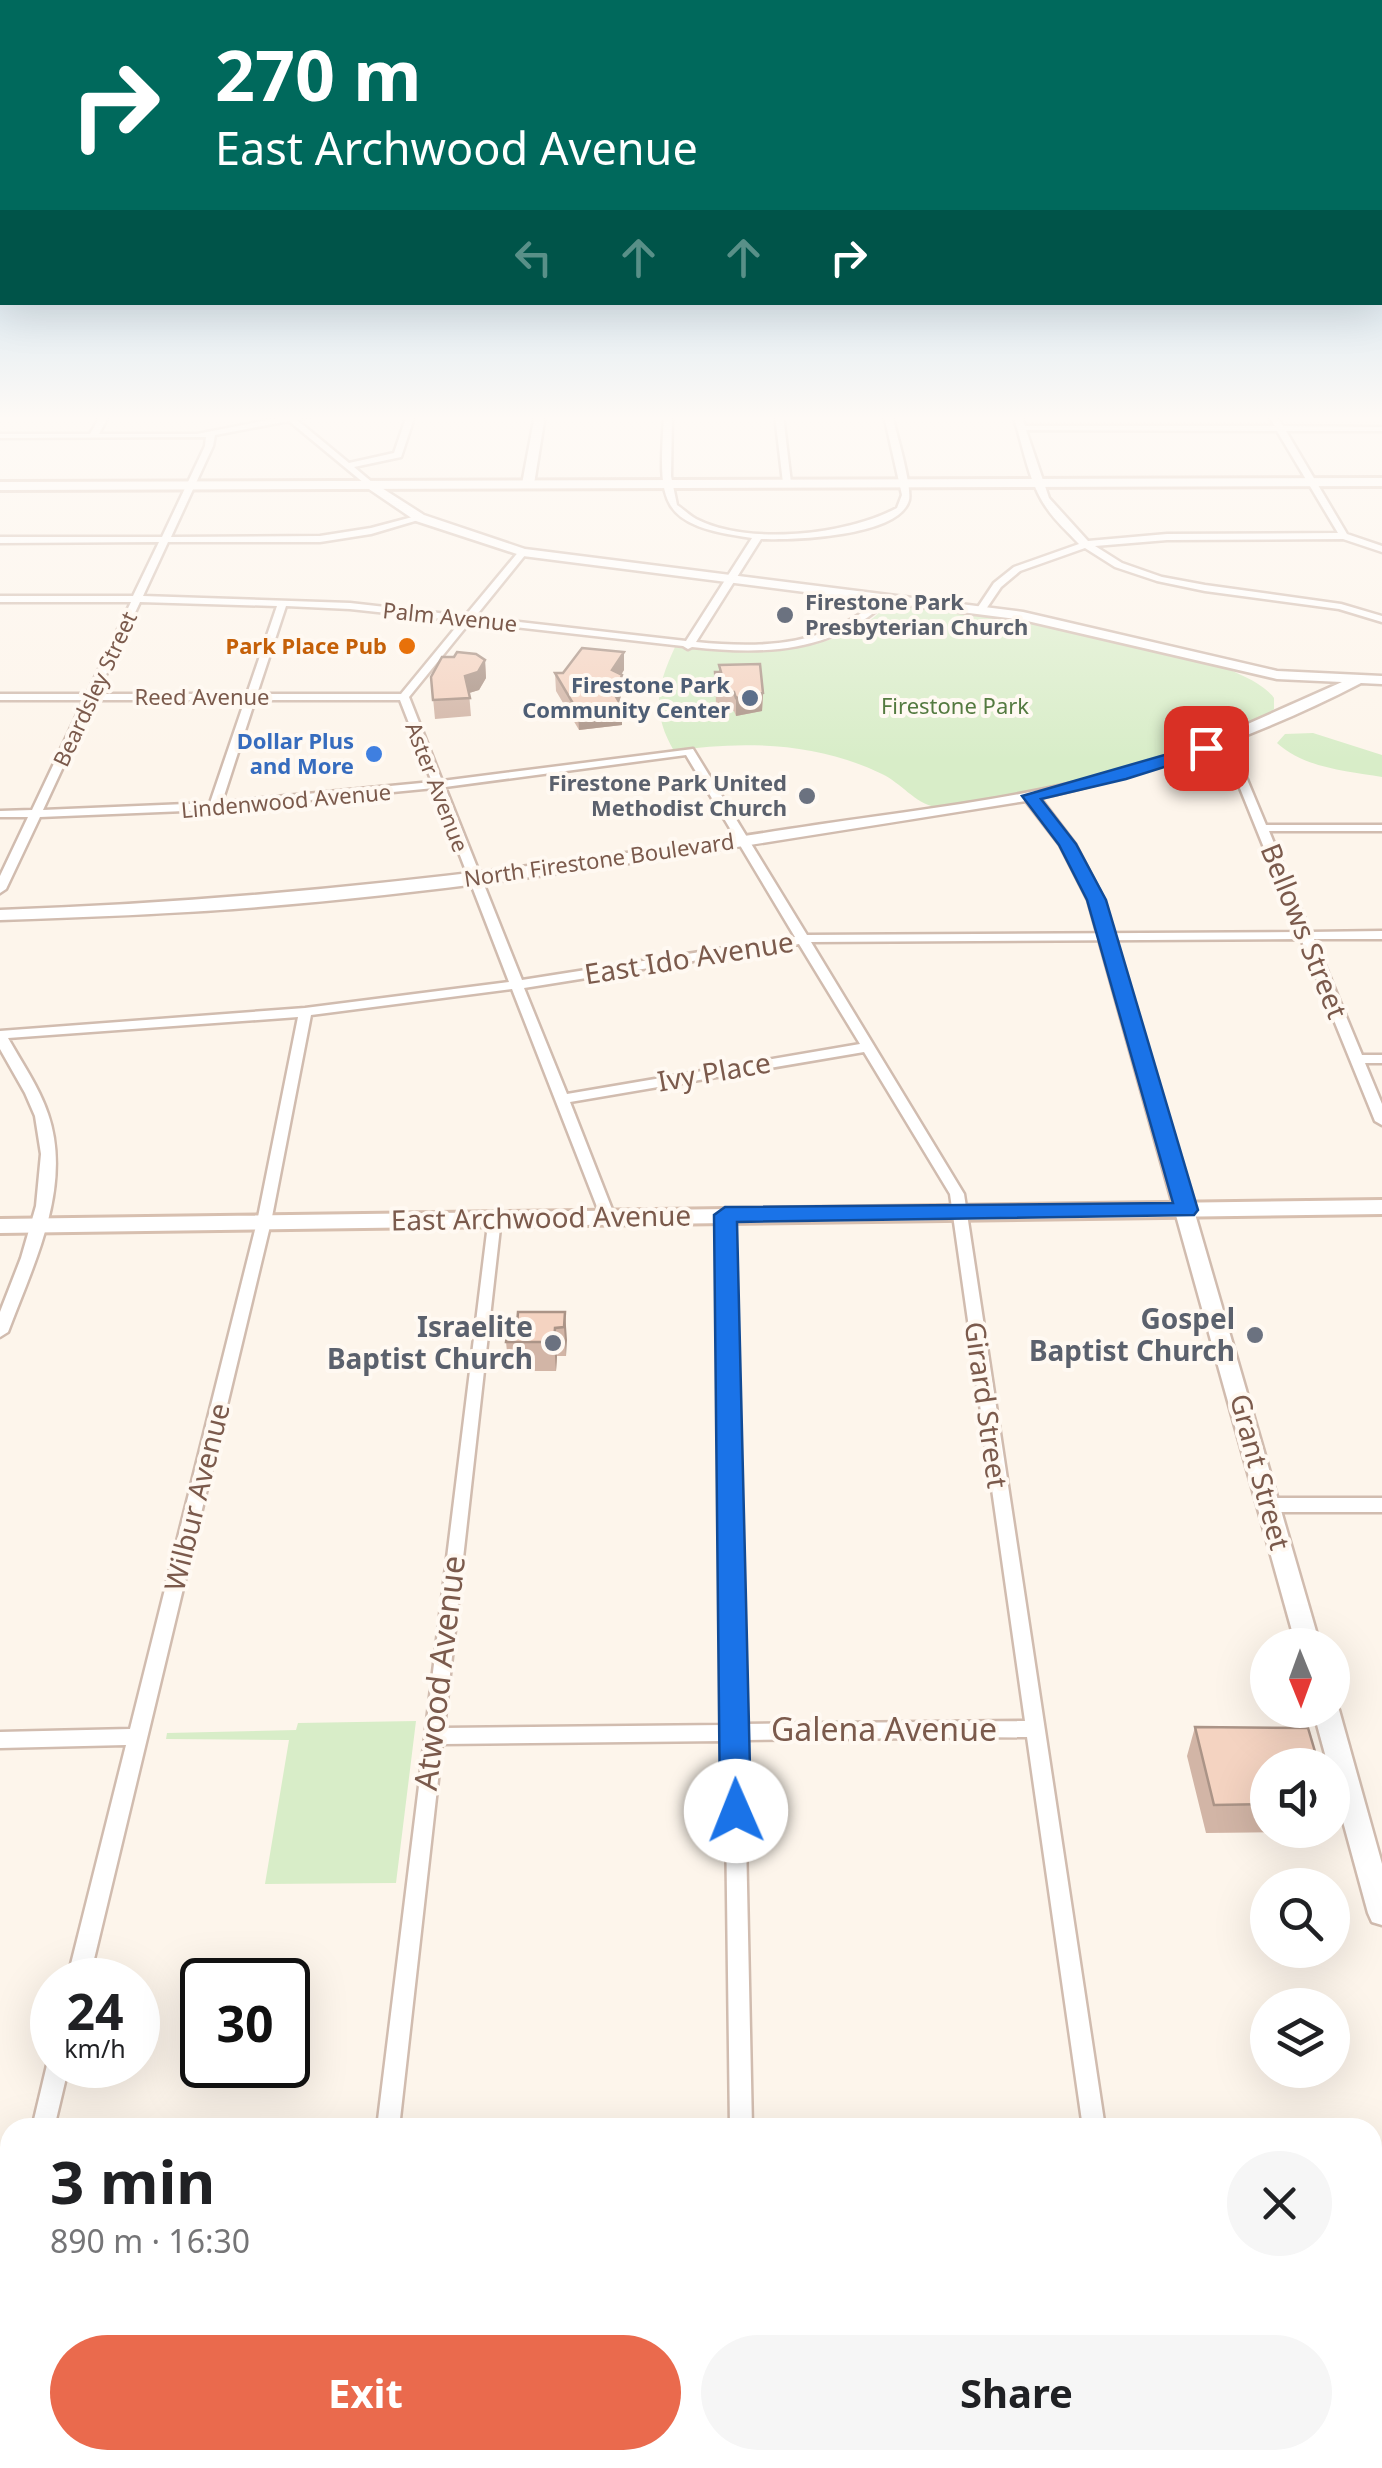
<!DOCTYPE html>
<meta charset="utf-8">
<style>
body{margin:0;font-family:"Noto Sans",sans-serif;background:#f6f6f6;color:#202124;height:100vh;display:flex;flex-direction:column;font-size:38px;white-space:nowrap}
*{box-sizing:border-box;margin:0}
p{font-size:32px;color:#757577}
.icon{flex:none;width:55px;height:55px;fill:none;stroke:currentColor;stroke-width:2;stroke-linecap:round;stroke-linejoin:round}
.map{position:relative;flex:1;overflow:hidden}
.side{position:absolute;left:0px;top:2118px;width:1382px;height:352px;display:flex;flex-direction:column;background:#fff;border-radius:30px 30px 0 0;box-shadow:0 10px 40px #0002}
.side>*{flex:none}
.top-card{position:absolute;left:0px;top:0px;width:1382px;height:305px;box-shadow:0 10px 40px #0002;background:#00695c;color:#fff;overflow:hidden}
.needle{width:65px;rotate:179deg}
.tools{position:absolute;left:1250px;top:1628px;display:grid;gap:20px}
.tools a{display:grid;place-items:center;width:100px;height:100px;border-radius:50%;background:#fff;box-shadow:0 10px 40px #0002;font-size:50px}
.speed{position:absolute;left:30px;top:1958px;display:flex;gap:20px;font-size:50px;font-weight:700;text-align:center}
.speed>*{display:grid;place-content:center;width:130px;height:130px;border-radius:50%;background:#fff;box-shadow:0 10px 40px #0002;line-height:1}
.speed small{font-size:25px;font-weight:400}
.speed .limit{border:5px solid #111;border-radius:15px;background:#fff;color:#111}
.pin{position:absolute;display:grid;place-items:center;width:85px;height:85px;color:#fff;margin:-42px;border-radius:20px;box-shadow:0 5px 15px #0006}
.me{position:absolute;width:110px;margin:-55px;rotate:359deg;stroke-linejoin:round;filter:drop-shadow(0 0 8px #0008)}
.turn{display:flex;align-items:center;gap:35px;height:210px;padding:0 50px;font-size:45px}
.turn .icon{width:130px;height:130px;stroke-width:2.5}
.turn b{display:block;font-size:70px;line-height:85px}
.lanes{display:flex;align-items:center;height:95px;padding:0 50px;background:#0003;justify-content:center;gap:50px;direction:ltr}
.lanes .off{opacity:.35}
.round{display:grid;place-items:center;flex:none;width:105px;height:105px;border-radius:52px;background:#f6f6f6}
.head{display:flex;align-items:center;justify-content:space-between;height:170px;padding:0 50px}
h1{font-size:60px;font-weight:700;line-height:75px}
.action{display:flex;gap:20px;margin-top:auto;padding:20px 50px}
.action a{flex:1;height:115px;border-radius:60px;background:#ea6a4d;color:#fff;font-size:40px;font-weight:700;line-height:115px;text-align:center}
.action a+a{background:#f6f6f6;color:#202124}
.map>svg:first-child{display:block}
.green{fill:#d8edc8}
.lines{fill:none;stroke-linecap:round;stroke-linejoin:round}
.minor-casing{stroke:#d1bcaf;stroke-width:5}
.tertiary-casing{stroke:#d1bcaf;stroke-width:5}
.secondary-casing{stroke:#d7bfaf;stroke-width:6}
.minor{fill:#fff;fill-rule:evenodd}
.tertiary{fill:#fff;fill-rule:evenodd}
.secondary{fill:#fff;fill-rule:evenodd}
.wall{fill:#d2b5a6}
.shaded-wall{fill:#ab9487}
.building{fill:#f4d3c1;stroke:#ab9487;stroke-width:2.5}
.route{fill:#1a73e8;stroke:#114b97;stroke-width:2.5}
.worship-dot{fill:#6b7280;stroke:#fff9f2;stroke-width:4}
.food-dot{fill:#e8710a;stroke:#fff9f2;stroke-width:4}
.service-dot{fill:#5c6f8a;stroke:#fff9f2;stroke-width:4}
.shop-dot{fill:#3f7fe0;stroke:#fff9f2;stroke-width:4}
.labels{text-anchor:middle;stroke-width:8;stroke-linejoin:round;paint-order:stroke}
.far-worship-label{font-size:22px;font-weight:bold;fill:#5b616d;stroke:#fff9f2;text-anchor:start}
.far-street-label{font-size:22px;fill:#7b5a4c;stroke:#fff9f2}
.far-food-label{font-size:22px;font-weight:bold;fill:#c56008;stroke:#fff9f2;text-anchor:end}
.far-service-label{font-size:22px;font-weight:bold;fill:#4e5e75;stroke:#fff9f2;text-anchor:end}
.far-park-label{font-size:22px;fill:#547a40;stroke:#fff9f2}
.far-shop-label{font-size:22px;font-weight:bold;fill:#366cbe;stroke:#fff9f2;text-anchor:end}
.street-label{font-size:28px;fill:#7b5a4c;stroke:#fff9f2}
.worship-label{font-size:28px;font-weight:bold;fill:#5b616d;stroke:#fff9f2;text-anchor:end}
.near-street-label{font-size:32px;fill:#7b5a4c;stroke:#fff9f2}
</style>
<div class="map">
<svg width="1382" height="2468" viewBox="0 0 1382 2468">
<rect width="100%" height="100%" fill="#fdf5eb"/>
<path class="green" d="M 893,603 C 962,612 1238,646 1274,698 L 1274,709 C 1251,728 1218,739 1191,749 C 1107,778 1023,793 935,807 C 915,803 901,783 882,774 C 819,743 743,740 674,751 C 651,711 657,686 675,647 C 735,654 799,656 855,630 C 870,623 880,610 893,603 Z
M 1313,733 L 1382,755 L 1382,777 C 1347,771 1304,768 1277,743 L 1285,734 Z
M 416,1721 L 396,1883 L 265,1884 L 289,1740 L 166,1739 L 167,1733 L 296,1730 L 298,1723 Z"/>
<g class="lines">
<g class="minor-casing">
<path id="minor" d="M 101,415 L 109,415 L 99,434 L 197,434 L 284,417 L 282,415 L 314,415 L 297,420 L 349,463 L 394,453 L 407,415 L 415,415 L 401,457 L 354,467 L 373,483 L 373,487 L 370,488 L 289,421 L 215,435 L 213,446 L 171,537 L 320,536 L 371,528 L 420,515 L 425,518 L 371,534 L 320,542 L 168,542 L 143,596 L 350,603 L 465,616 L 520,550 L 523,549 L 528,552 L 526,554 L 475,617 L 686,641 L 752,538 C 656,525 659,503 664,415 L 672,415 L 671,476 L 677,505 C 683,509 689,515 696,519 C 748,546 847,535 897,508 L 902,495 L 884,415 L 892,415 C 896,432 912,485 909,500 C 899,537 793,540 761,539 L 696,642 C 767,649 828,646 883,596 L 889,596 L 889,600 C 832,653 766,655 692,647 L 688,649 L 683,646 L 470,622 L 409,697 L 442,781 L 693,749 L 807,935 L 1298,932 L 1221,741 L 1226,738 L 1231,741 L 1266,825 L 1382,825 L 1382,831 L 1269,831 L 1310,932 L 1382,931 L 1382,939 L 1314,939 L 1362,1055 L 1382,1055 L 1382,1063 L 1365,1063 L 1382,1104 L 1382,1125 L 1375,1121 L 1301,939 L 811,942 L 964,1194 L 1105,2128 L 1083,2128 L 1027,1737 L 744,1740 L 752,2128 L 730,2128 L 725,1741 L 442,1744 L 399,2128 L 377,2128 L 489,1216 L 499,1216 L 501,1219 L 444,1728 L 724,1725 L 718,1215 L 725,1210 L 732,1215 L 743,1724 L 1025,1721 L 950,1194 L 864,1052 L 570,1102 L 615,1217 L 608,1222 L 601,1217 L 512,989 L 311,1015 L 271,1222 L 89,1980 L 67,1980 L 126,1745 L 0,1748 L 0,1732 L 130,1729 L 257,1222 L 298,1017 L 8,1038 C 22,1063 39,1087 48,1114 C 73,1187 33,1265 8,1332 L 0,1337 L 0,1312 L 21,1258 L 36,1206 L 41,1154 L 35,1116 L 25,1093 L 0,1049 L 0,1031 L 305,1008 L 509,982 L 434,788 L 219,809 L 214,811 L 209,810 L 40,817 L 6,889 L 0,893 L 0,876 L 28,817 L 0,817 L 0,811 L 32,810 L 84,700 L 0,700 L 0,694 L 87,694 L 131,602 L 0,602 L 0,596 L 133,596 L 159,542 L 0,543 L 0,537 L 162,537 L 205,446 L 206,437 L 0,438 L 0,434 L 90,434 ZM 140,602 L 277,606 L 247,694 L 97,694 ZM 286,606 L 350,609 L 461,621 L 401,694 L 257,694 ZM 94,700 L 245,700 L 210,803 L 43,810 ZM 255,700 L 400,700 L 432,782 L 222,802 ZM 686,755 L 795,937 L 522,980 L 445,787 ZM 799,944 L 860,1044 L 567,1094 L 524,988 Z
M 775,415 L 783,415 L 791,483 L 787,486 L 783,483 Z
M 1013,415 L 1021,415 L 1025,426 L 1275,426 L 1268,415 L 1276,415 L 1283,426 L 1382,427 L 1382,431 L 1286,431 L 1347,534 L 1382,546 L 1382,552 L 1343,539 L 1167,540 L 1095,546 L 1122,563 L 1162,577 L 1205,585 L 1341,604 L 1382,616 L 1382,622 L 1339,609 L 1205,591 L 1157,581 L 1115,567 L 1085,548 L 1020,571 L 1001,587 L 984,612 L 978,612 L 976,610 L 994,583 L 1014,567 L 1079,544 C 1068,532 1055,521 1046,507 C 1028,481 1023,445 1013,415 ZM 1026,430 L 1277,431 L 1338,533 L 1167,534 L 1088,541 L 1049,498 Z
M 1269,1498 L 1382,1498 L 1382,1512 L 1269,1512 L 1263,1510 L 1260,1505 L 1263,1500 Z
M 52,2057 L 52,2065 L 69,2065 L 54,2128 L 32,2128 L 47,2065 Z
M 10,2251 L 10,2310 L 8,2313 L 0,2317 L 0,2259 L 2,2255 Z
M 337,2460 L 363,2460 L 362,2468 L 336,2468 Z
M 733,2460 L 759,2460 L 759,2468 L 733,2468 Z
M 1129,2460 L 1155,2460 L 1155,2468 L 1129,2468 Z"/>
</g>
<g class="tertiary-casing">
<path id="tertiary" d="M 535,415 L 545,415 L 534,484 L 528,487 L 522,484 Z
M 366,483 L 374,483 L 424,515 L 525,549 L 1023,612 L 1277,671 L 1382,676 L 1382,684 L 1361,683 C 1259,736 1152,773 1040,798 L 1075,844 L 1104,900 L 1320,1645 L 1296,1645 L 1088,900 L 1060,845 L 1026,801 C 771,841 516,886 258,907 C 172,914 86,917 0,920 L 0,910 C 265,901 527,870 789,829 C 898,812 1011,801 1117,772 C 1195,751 1268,714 1342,682 L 1277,679 L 1023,620 L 523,556 L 416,521 L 366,487 Z
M 1332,1702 L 1339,1710 L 1382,1864 L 1382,1925 L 1372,1922 L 1368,1913 L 1332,1781 L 1332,1765 L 1328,1765 L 1313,1710 L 1332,1710 Z"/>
</g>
<g class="secondary-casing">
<path id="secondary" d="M 1382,478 L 1382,486 L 0,490 L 0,482 Z
M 1382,1200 L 1382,1214 L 0,1233 L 0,1219 Z"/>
</g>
<use href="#minor" class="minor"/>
<use href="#tertiary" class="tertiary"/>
<use href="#secondary" class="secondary"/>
</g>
<path class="wall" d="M 485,660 L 486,678 L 479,690 L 469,693 L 471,716 L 435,719 L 431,677 Z
M 719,665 L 763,693 L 762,711 L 736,716 L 734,711 L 724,711 L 723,704 L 716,705 L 715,672 L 719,672 Z
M 624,670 L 621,675 L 622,693 L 619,702 L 622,725 L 579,730 L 556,691 L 555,673 Z
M 565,1312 L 566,1356 L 557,1356 L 556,1371 L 509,1371 L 506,1342 L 517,1325 Z
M 1195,1727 L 1268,1765 L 1268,1830 L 1296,1830 L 1296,1832 L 1206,1833 L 1187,1756 Z"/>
<path class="shaded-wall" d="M 624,652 L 624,670 L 613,687 L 622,675 L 622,693 L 619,702 L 611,706 L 612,670 Z
M 485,660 L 486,678 L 479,690 L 466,694 L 465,676 Z
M 763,693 L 762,711 L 736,716 L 736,698 Z
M 622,707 L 622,725 L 579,730 L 578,712 Z
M 565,1312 L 567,1340 L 566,1356 L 564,1327 Z
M 555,1328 L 557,1356 L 556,1371 L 554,1342 Z"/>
<path class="building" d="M 582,648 L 624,652 L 612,670 L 622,675 L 619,684 L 611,688 L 622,707 L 578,712 L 555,673 L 563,673 Z
M 457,652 L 476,654 L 485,660 L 478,672 L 465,676 L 470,698 L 433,700 L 431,677 L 442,657 L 454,657 Z
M 760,664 L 763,693 L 736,698 L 734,692 L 725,692 L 723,686 L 716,687 L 715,672 L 721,672 L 719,665 Z
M 518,1312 L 565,1312 L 564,1327 L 555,1328 L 554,1342 L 506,1342 L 508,1327 L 517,1325 Z
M 1195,1727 L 1308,1728 L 1319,1765 L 1268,1765 L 1268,1804 L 1214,1805 Z"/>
<linearGradient id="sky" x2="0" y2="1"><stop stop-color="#97c7e8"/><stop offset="0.55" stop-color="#fefaf6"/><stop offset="1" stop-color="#fefaf6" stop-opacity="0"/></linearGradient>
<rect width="1382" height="760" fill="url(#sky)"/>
<path class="route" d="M 1206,743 L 1212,744 L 1212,752 L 1126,779 L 1041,799 L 1076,844 L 1106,900 L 1198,1210 L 1194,1215 L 737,1222 L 751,1811 L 746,1820 L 736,1824 L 725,1820 L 720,1811 L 714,1215 L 725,1207 L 1173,1203 L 1087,900 L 1059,845 L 1022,796 Z"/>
<g class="worship-dot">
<circle cx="785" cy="615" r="10"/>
<circle cx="807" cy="796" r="10"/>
<circle cx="1255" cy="1335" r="10"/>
<circle cx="553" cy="1343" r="10"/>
</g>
<circle class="food-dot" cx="407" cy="646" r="10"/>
<circle class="service-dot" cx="750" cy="698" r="10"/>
<circle class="shop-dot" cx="374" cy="754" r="10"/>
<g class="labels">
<g class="far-worship-label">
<text x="805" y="610">Firestone Park<tspan x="805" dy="25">Presbyterian Church</tspan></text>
<text x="787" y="791" text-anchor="end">Firestone Park United<tspan x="787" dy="25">Methodist Church</tspan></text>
</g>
<g class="far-street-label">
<text transform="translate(450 617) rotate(6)" y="8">Palm Avenue</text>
<text transform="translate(95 689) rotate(-65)" y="8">Beardsley Street</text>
<text x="202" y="705">Reed Avenue</text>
<text transform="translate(437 787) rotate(69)" y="8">Aster Avenue</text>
<text transform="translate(286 801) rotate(-5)" y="8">Lindenwood Avenue</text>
<text transform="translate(599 860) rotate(-8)" y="8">North Firestone Boulevard</text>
</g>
<g class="far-food-label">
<text x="387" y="654">Park Place Pub</text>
</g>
<g class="far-service-label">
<text x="730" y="693">Firestone Park<tspan x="730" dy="25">Community Center</tspan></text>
</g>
<g class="far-park-label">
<text x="955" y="714">Firestone Park</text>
</g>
<g class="far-shop-label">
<text x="354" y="749">Dollar Plus<tspan x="354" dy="25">and More</tspan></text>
</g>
<g class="street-label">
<text transform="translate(1304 931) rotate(68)" y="10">Bellows Street</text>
<text transform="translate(689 958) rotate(-9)" y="10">East Ido Avenue</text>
<text transform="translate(714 1072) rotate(-10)" y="10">Ivy Place</text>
<text transform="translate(541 1218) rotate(-1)" y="10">East Archwood Avenue</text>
<text transform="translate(986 1405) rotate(82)" y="10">Girard Street</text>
<text transform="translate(1260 1472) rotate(75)" y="10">Grant Street</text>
<text transform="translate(197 1497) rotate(-76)" y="10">Wilbur Avenue</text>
</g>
<g class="worship-label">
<text x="1235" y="1329">Gospel<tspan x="1235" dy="32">Baptist Church</tspan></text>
<text x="533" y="1337">Israelite<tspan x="533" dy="32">Baptist Church</tspan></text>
</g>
<g class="near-street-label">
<text transform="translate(440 1673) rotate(-83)" y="11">Atwood Avenue</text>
<text x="884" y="1741">Galena Avenue</text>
</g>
</g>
</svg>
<div class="tools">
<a><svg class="needle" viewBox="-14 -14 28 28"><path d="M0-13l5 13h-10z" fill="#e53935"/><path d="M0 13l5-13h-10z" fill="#757577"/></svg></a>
<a><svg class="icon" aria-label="sound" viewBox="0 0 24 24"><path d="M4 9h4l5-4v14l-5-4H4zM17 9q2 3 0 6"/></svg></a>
<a><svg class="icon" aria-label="search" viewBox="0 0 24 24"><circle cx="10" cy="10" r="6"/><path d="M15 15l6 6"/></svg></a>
<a><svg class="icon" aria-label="layers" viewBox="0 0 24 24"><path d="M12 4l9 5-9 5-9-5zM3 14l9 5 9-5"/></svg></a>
</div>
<div class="speed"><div>24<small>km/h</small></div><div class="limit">30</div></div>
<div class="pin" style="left:1206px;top:748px;background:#d93025"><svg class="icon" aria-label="arrive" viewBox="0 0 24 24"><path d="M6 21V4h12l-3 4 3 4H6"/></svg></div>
<svg class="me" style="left:736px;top:1811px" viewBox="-20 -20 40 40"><circle r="19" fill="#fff"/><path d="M0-13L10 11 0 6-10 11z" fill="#1a73e8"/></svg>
<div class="top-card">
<div class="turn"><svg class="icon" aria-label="right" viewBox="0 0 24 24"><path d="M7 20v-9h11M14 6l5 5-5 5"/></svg><div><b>270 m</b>East Archwood Avenue</div></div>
<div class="lanes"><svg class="icon off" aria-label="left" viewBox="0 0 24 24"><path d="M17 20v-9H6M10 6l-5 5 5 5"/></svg><svg class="icon off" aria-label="ahead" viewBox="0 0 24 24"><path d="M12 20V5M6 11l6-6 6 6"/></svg><svg class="icon off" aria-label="ahead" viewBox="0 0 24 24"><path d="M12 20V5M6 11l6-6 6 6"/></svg><svg class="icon" aria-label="right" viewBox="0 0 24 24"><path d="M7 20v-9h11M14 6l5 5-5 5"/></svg></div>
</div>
<section class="side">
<div class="head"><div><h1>3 min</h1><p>890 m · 16:30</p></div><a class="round"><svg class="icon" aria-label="close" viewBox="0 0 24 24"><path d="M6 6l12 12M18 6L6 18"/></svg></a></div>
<div class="action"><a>Exit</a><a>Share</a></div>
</section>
</div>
